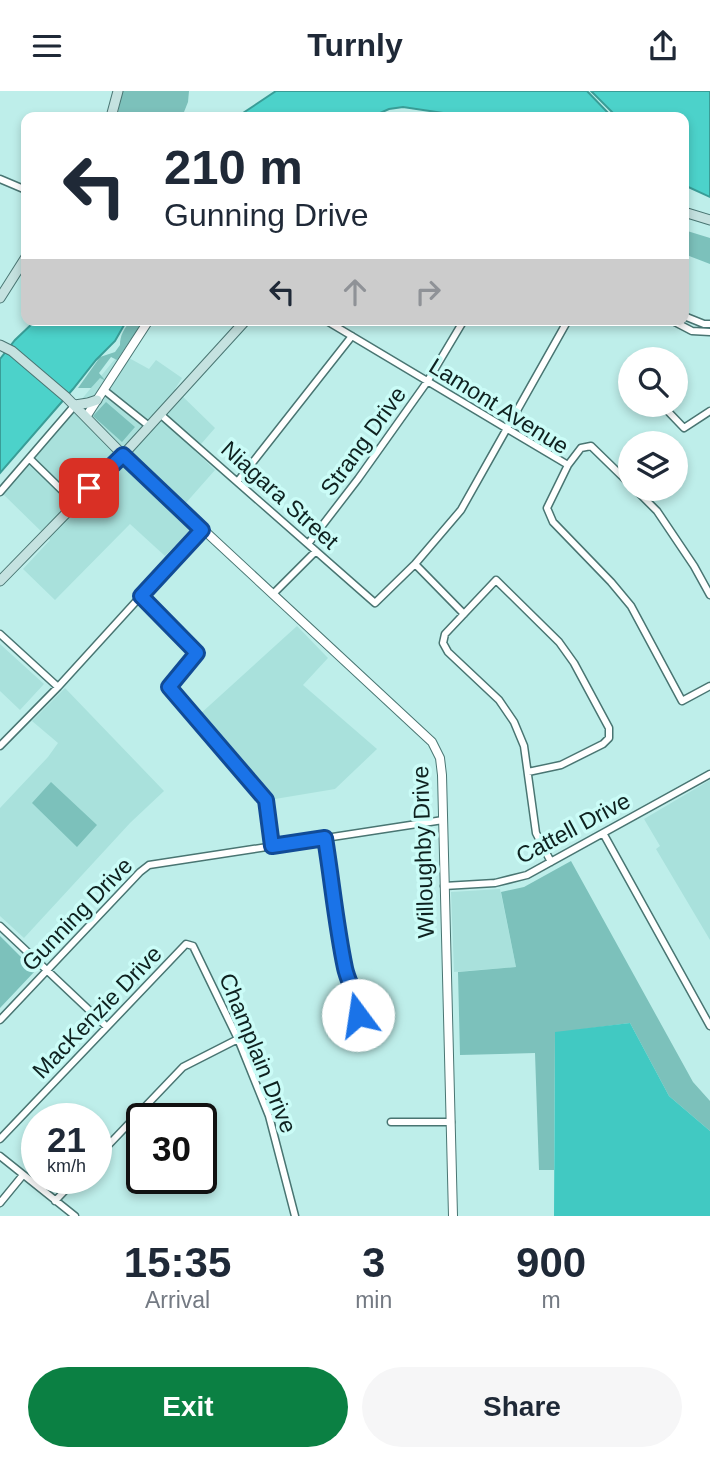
<!DOCTYPE html>
<style>
body{margin:0;font-family:Arial,sans-serif;background:#f6f6f7;color:#1f2937;height:100vh;display:flex;flex-direction:column;font-size:26px;white-space:nowrap}
*{box-sizing:border-box;margin:0}
p{font-size:23px;color:#747a83}
.icon{flex:none;width:38px;height:38px;fill:none;stroke:currentColor;stroke-width:2;stroke-linecap:round;stroke-linejoin:round}
.map{position:relative;height:1125px;overflow:hidden}
.drawer{display:flex;flex-direction:column;background:#fff;flex:1}
.drawer>*{flex:none}
.banner{position:absolute;left:21px;top:21px;width:668px;height:214px;border-radius:14px;box-shadow:0 4px 10px #0003;background:#fff;color:#1f2937;overflow:hidden}
.tools{position:absolute;left:618px;top:256px;display:grid;gap:14px}
.tools a{display:grid;place-items:center;width:70px;height:70px;border-radius:50%;background:#fff;box-shadow:0 4px 10px #0003;font-size:35px}
.speed{position:absolute;left:21px;top:1012px;display:flex;gap:14px;font-size:35px;font-weight:700;text-align:center}
.speed>*{display:grid;place-content:center;width:91px;height:91px;border-radius:50%;background:#fff;box-shadow:0 4px 10px #0003;line-height:1}
.speed small{font-size:18px;font-weight:400}
.speed .limit{border:4px solid #111;border-radius:10px;background:#fff;color:#111}
.pin{position:absolute;display:grid;place-items:center;width:60px;height:60px;color:#fff;margin:-30px;border-radius:14px;box-shadow:0 4px 10px #0006}
.me{position:absolute;width:77px;margin:-38px;rotate:346deg;stroke-linejoin:round;filter:drop-shadow(0 0 5px #0008)}
.turn{display:flex;align-items:center;gap:24px;height:147px;padding:0 28px;font-size:32px}
.turn .icon{width:91px;height:91px;stroke-width:2.5}
.turn b{display:block;font-size:49px;line-height:60px}
.lanes{display:flex;align-items:center;height:66px;padding:0 28px;background:#0003;justify-content:center;gap:35px;direction:ltr}
.lanes .off{opacity:.35}
.eta{display:flex;justify-content:space-evenly;align-items:center;height:119px;text-align:center}
.eta b{font-size:42px;font-weight:700;line-height:49px}
.button{display:flex;gap:14px;margin-top:auto;padding:14px 28px}
.button a{flex:1;height:80px;border-radius:42px;background:#0b8043;color:#fff;font-size:28px;font-weight:700;line-height:80px;text-align:center}
.button a+a{background:#f6f6f7;color:#1f2937}
header{display:flex;justify-content:space-between;align-items:center;height:91px;padding:0 28px;background:#fff;font-size:32px;font-weight:700}
.map>svg:first-child{display:block}
.built{fill:#a9e1dc}
.green{fill:#7cc1bb}
.forest{fill:#41c9c2}
.water{fill:#4cd2ca;stroke:#399d97;stroke-width:2}
.lines{fill:none;stroke-linecap:round;stroke-linejoin:round}
.minor-casing{stroke:#497572;stroke-width:9}
.tertiary-casing{stroke:#497572;stroke-width:10}
.secondary-casing{stroke:#497572;stroke-width:11}
.minor{stroke:#fff;stroke-width:6}
.tertiary{stroke:#fff;stroke-width:8}
.secondary{stroke:#c5e2e0;stroke-width:9}
.route-casing{stroke:#114b97;stroke-width:18}
.route{stroke:#1a73e8;stroke-width:12}
.labels{text-anchor:middle;stroke-width:7;stroke-linejoin:round;paint-order:stroke}
.street-label{font-size:23px;fill:#0e211f;stroke:#cbfcf7}
</style>
<header><svg class="icon" aria-label="menu" viewBox="0 0 24 24"><path d="M4 6h16M4 12h16M4 18h16"/></svg>Turnly<svg class="icon" aria-label="share" viewBox="0 0 24 24"><path d="M12 15V3M7 8l5-5 5 5M5 13v7h14v-7"/></svg></header>
<div class="map">
<svg width="710" height="1125" viewBox="0 0 710 1125">
<rect width="100%" height="100%" fill="#beeeea"/>
<path class="built" d="M 120,262 L 149,278 L 156,269 L 182,287 L 175,298 L 215,337 L 195,360 L 215,379 L 177,422 L 194,435 L 165,465 L 130,433 L 55,509 L 23,478 L 50,449 L 3,403 Z
M 297,535 L 328,567 L 303,594 L 377,658 L 335,698 L 275,708 L 199,624 Z
M 0,553 L 44,593 L 20,619 L 0,600 Z
M 65,597 L 164,700 L 130,732 L 24,847 L 0,825 L 0,717 L 48,666 L 58,652 L 32,630 Z
M 710,689 L 710,849 L 656,758 L 660,755 L 644,728 Z
M 500,798 L 516,876 L 454,881 L 451,801 Z"/>
<path class="green" d="M 122,0 L 189,0 L 188,11 L 182,26 L 117,26 Z
M 684,139 L 710,147 L 710,173 L 684,163 Z
M 131,229 L 144,229 L 117,269 L 111,266 L 99,282 L 104,288 L 104,289 L 100,287 L 91,297 L 78,297 L 100,266 L 115,261 L 120,254 C 120,244 124,238 131,229 Z
M 106,311 L 135,336 L 122,351 L 93,325 Z
M 51,691 L 97,734 L 77,756 L 32,712 Z
M 571,770 L 693,991 L 710,1010 L 710,1040 L 669,1005 L 630,932 L 555,942 L 554,1079 L 539,1079 L 535,962 L 460,964 L 458,881 L 516,876 L 501,801 L 524,796 Z
M 0,845 L 35,880 L 0,917 Z"/>
<path class="forest" d="M 630,932 L 669,1005 L 710,1040 L 710,1125 L 554,1125 L 555,941 Z"/>
<path class="water" d="M 276,0 L 587,0 L 612,26 L 470,26 L 403,16 L 389,18 L 371,26 L 237,26 Z
M 591,0 L 710,0 L 710,106 L 684,94 L 684,26 L 617,26 Z
M 36,229 L 127,229 L 115,250 L 96,269 L 73,298 L 0,382 L 0,268 L 15,249 Z"/>
<g class="lines">
<g class="minor-casing">
<path id="minor" d="M 0,88 L 26,99
M 684,225 L 704,233 L 710,233
M 325,229 L 568,374
M 671,229 L 692,240 L 710,241
M 104,299 L 149,335
M 661,313 L 684,337 L 710,320
M 160,323 L 375,512 L 415,473 L 461,419 L 568,229
M 30,368 L 75,412
M 238,390 L 352,245
M 630,393 L 591,355 L 581,357 L 568,374 L 547,417 L 553,431 L 611,491 L 631,515 L 682,610 L 710,595
M 634,397 L 657,420 L 694,475 L 710,504
M 0,401 L 75,314
M 308,453 L 358,388 L 427,291 L 464,229
M 415,473 L 464,523
M 273,503 L 316,460
M 141,505 L 197,562 L 169,596 L 266,709 L 272,755
M 0,543 L 58,596
M 0,655 L 58,596 L 202,438
M 528,681 L 561,674 L 603,653 L 609,647 L 609,637 L 574,572 L 559,551 L 496,489 L 445,543 L 443,552 L 448,561 L 499,609 L 514,631 L 524,655 L 536,742 L 551,771
M 603,742 L 710,935
M 325,747 L 345,878 L 358,919
M 444,795 L 495,792 L 527,784 L 710,683
M 0,835 L 107,936
M358 923a9 9 0 1 1 18 0a9 9 0 1 1-18 0Z
M 0,929 L 140,781 L 149,774 L 443,729
M 391,1031 L 451,1031
M 0,1048 L 186,853 L 193,855 L 238,948 L 269,1025 L 295,1125
M 0,1065 L 75,1125
M 96,1067 L 183,976 L 238,948
M 55,1110 L 77,1087
M 0,1112 L 23,1084"/>
</g>
<g class="tertiary-casing">
<path id="tertiary" d="M 86,326 L 149,229
M 123,364 L 432,651 L 440,667 L 442,684 L 453,1125"/>
</g>
<g class="secondary-casing">
<path id="secondary" d="M 111,26 L 118,0
M 684,121 L 710,129
M 0,207 L 26,166
M 0,254 L 12,260 L 66,306 L 123,364
M 75,314 L 88,312 L 97,309
M 0,490 L 123,364 L 246,229"/>
</g>
<use href="#minor" class="minor"/>
<use href="#tertiary" class="tertiary"/>
<use href="#secondary" class="secondary"/>
</g>
<g class="lines">
<g class="route-casing">
<path id="route" d="M 89,397 L 123,364 L 202,439 L 141,505 L 197,562 L 169,596 L 266,709 L 272,755 L 325,747 C 332,790 336,834 345,877 C 348,892 360,910 358,924"/>
</g>
<use href="#route" class="route"/>
</g>
<g class="labels">
<g class="street-label">
<text transform="translate(499 315) rotate(32)" y="8">Lamont Avenue</text>
<text transform="translate(363 350) rotate(-54)" y="8">Strang Drive</text>
<text transform="translate(280 404) rotate(42)" y="8">Niagara Street</text>
<text transform="translate(573 737) rotate(-28)" y="8">Cattell Drive</text>
<text transform="translate(423 761) rotate(-92)" y="8">Willoughby Drive</text>
<text transform="translate(77 823) rotate(-46)" y="8">Gunning Drive</text>
<text transform="translate(97 921) rotate(-46)" y="8">MacKenzie Drive</text>
<text transform="translate(258 962) rotate(68)" y="8">Champlain Drive</text>
</g>
</g>
</svg>
<div class="tools">
<a><svg class="icon" aria-label="search" viewBox="0 0 24 24"><circle cx="10" cy="10" r="6"/><path d="M15 15l6 6"/></svg></a>
<a><svg class="icon" aria-label="layers" viewBox="0 0 24 24"><path d="M12 4l9 5-9 5-9-5zM3 14l9 5 9-5"/></svg></a>
</div>
<div class="speed"><div>21<small>km/h</small></div><div class="limit">30</div></div>
<div class="pin" style="left:89px;top:397px;background:#d93025"><svg class="icon" aria-label="arrive" viewBox="0 0 24 24"><path d="M6 21V4h12l-3 4 3 4H6"/></svg></div>
<svg class="me" style="left:358px;top:924px" viewBox="-20 -20 40 40"><circle r="19" fill="#fff"/><path d="M0-13L10 11 0 6-10 11z" fill="#1a73e8"/></svg>
<div class="banner">
<div class="turn"><svg class="icon" aria-label="left" viewBox="0 0 24 24"><path d="M17 20v-9H6M10 6l-5 5 5 5"/></svg><div><b>210 m</b>Gunning Drive</div></div>
<div class="lanes"><svg class="icon" aria-label="left" viewBox="0 0 24 24"><path d="M17 20v-9H6M10 6l-5 5 5 5"/></svg><svg class="icon off" aria-label="ahead" viewBox="0 0 24 24"><path d="M12 20V5M6 11l6-6 6 6"/></svg><svg class="icon off" aria-label="right" viewBox="0 0 24 24"><path d="M7 20v-9h11M14 6l5 5-5 5"/></svg></div>
</div>
</div>
<section class="drawer">
<div class="eta">
<div><b>15:35</b><p>Arrival</p></div>
<div><b>3</b><p>min</p></div>
<div><b>900</b><p>m</p></div>
</div>
<div class="button"><a>Exit</a><a>Share</a></div>
</section>
